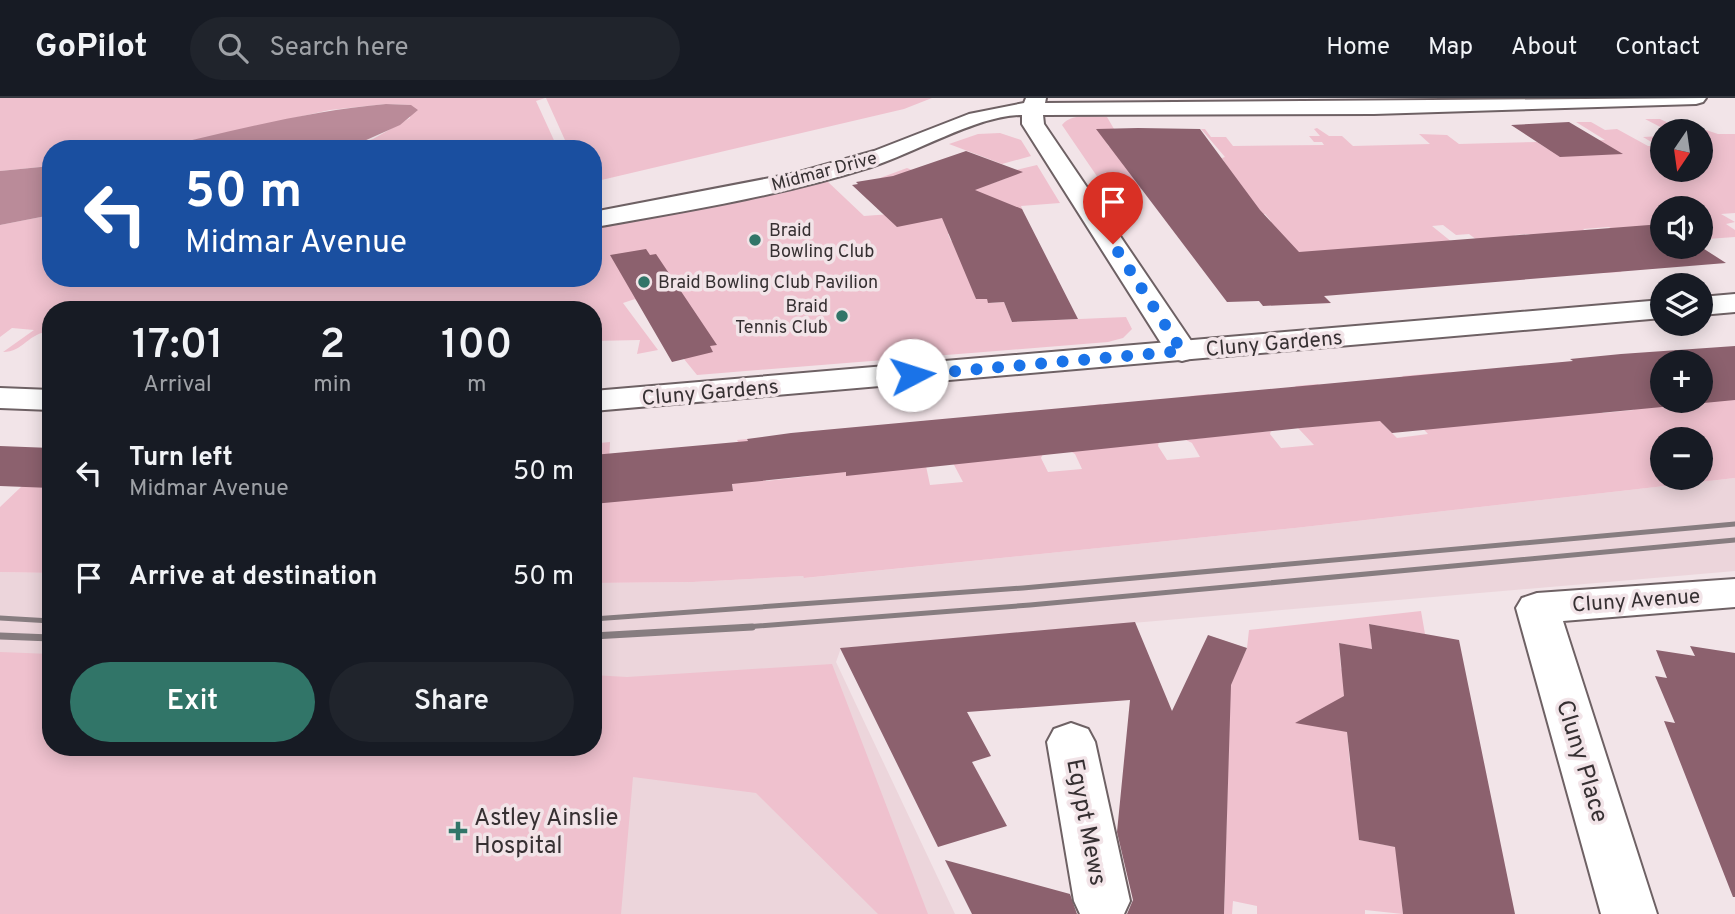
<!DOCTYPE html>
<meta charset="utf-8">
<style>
body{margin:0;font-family:Overpass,sans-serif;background:#20242c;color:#f1f3f6;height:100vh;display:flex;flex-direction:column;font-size:26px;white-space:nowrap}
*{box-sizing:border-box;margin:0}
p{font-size:23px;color:#9ea1a6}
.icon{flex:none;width:38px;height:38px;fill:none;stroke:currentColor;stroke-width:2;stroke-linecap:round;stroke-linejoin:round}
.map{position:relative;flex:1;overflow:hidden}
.drawer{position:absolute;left:42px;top:203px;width:560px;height:455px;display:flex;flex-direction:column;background:#171b24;border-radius:28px;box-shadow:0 4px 18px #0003}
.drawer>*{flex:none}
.guide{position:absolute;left:42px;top:42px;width:560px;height:147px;border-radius:28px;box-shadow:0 4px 18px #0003;background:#1a4fa0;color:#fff;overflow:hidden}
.needle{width:46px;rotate:193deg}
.tools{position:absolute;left:1650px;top:21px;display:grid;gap:14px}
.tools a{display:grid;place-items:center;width:63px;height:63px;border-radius:50%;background:#171b24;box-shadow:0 4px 18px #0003;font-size:35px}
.pin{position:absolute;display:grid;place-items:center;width:60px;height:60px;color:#fff;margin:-72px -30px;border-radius:50% 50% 50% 0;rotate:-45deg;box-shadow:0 0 7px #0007}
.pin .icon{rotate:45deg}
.me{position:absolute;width:77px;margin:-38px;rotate:85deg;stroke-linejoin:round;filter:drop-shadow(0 0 5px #0008)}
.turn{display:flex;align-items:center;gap:24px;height:147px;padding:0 28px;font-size:32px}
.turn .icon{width:91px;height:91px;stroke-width:2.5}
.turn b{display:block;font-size:49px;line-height:60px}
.eta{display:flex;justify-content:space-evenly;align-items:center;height:119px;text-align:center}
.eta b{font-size:42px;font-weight:600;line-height:49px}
.cta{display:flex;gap:14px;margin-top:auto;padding:14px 28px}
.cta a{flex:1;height:80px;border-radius:42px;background:#317568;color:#fff;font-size:28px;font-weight:600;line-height:80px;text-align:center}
.cta a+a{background:#20242c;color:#f1f3f6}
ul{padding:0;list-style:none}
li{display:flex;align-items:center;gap:21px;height:105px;padding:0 28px}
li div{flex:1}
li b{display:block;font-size:26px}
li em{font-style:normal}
header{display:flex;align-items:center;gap:42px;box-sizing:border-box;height:98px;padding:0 35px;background:#171b24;border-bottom:2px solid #363941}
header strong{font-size:33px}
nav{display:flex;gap:38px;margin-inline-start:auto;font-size:24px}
.search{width:490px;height:63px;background:#20242c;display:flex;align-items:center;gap:18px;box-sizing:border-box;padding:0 24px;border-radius:38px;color:#9ea1a6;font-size:26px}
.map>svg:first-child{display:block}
.built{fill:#ecd5db}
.green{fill:#efc1ce;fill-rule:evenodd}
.water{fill:#ba8b99}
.building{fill:#8c616e;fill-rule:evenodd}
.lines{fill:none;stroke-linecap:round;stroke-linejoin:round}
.minor-casing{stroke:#6e6164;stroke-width:4}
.tertiary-casing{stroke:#6e6164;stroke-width:4}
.minor{fill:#fff;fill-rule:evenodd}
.tertiary{fill:#fff;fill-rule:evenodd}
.rail-far1{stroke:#877d80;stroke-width:5}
.rail{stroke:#877d80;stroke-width:7}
.route{stroke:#1a73e8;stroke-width:12;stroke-dasharray:0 21.6}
.poi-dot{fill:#317568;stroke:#f2e4e8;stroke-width:2.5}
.labels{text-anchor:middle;stroke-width:7;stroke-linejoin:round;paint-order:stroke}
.far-street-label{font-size:18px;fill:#363032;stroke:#f2e4e8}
.far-poi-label{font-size:18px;fill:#363032;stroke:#f2e4e8;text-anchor:start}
.street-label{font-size:21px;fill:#363032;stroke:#f2e4e8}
.near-street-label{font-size:24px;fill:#363032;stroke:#f2e4e8}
.near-poi-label{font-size:24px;fill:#363032;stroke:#f2e4e8;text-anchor:start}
</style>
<header>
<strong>GoPilot</strong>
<div class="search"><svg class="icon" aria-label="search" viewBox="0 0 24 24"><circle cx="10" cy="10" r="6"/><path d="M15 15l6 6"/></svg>Search here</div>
<nav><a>Home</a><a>Map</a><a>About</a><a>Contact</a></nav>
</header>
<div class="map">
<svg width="1735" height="816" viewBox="0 0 1735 816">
<rect width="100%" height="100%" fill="#f2e4e8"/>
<path class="built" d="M 1735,380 L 1735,473 L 841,550 L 836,564 L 955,816 L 0,816 L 0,474 L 51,475 L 51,649 L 593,649 L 593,485 L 693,484 L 803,478 L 805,480 L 1295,430 Z"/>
<path class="green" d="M 0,0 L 545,0 L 536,3 L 558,51 L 346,51 L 373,41 L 410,20 L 411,7 L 386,6 L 330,12 L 154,51 L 51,51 L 51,68 L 0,73 Z
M 546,0 L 932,0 L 904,11 L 593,84 L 593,51 L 569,51 Z
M 1107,19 L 1114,31 L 1099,31 L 1109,49 L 1172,48 L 1228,70 L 1222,60 L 1225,59 L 1201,31 L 1205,31 L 1211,39 L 1226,39 L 1233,48 L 1324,47 L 1322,44 L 1314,44 L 1309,38 L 1320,38 L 1314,31 L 1317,30 L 1329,38 L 1342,38 L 1353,48 L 1430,46 L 1419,36 L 1447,37 L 1459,46 L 1537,44 L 1548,51 L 1563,44 L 1605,42 L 1576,24 L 1591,24 L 1605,32 L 1617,31 L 1648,48 L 1658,48 L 1643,39 L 1662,38 L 1662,72 L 1701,72 L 1701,33 L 1668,33 L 1645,21 L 1660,21 L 1677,29 L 1691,27 L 1718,36 L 1735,36 L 1735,115 L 1721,116 L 1735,124 L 1726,126 L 1735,132 L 1735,139 L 1707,141 L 1701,137 L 1701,110 L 1662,110 L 1662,140 L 1628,142 L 1609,129 L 1583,131 L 1599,143 L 1581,146 L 1622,174 L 1604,175 L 1585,163 L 1570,164 L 1529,136 L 1514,137 L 1547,160 L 1489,151 L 1469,136 L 1456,137 L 1443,127 L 1432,128 L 1463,153 L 1326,152 L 1308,183 L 1328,202 L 1302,204 L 1270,122 L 1265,116 L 1242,118 L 1181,89 L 1107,93 L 1062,27 C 1071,15 1093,19 1107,19 Z
M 1000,35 L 1021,42 L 1031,58 L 1002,66 L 949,46 L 978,36 Z
M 1037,67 L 1060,105 L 1021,108 L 1024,116 L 948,136 L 951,143 L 1036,139 L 1038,142 L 1017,143 L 993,178 L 1055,175 L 1057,179 L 1005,183 L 975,197 L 976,201 L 987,201 L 989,205 L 1004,204 L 1012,224 L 1126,219 L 1132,231 L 1123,240 L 1108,244 L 697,277 L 635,201 L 623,205 L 658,252 L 637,256 L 640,242 L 593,243 L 593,212 L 51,212 L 51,234 C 29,233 24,254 3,254 L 34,232 L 12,230 L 0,239 L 0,127 L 51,117 L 51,180 L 593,180 L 593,125 L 596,129 L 827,83 L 864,118 L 891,116 L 891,90 L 880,80 L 907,70 L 970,96 L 956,84 L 975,80 L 990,86 L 1007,80 L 1003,75 Z
M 1636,256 L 1662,276 L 1662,303 L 1702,305 L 1735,287 L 1735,380 L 1295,430 L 804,480 L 803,478 L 693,484 L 593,485 L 593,381 L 599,345 L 610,344 L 609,363 L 733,393 L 732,384 L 742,351 L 737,342 L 747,341 L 766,383 L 811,378 L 843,365 L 847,377 L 926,368 L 930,387 L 963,384 L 953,365 L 1043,356 L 1041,360 L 1048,374 L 1082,371 L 1075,356 L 1070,353 L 1080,309 L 1101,306 L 1126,347 L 1159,344 L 1158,348 L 1167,362 L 1200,359 L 1192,345 L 1186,342 L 1218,338 L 1190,298 L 1209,296 L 1238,336 L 1271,333 L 1270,336 L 1281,350 L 1314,347 L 1298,330 L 1329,327 L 1295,288 L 1318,286 L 1353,325 L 1384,322 L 1383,326 L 1397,340 L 1428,336 L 1415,322 L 1440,316 L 1402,278 L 1449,274 L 1503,324 L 1591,305 L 1603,315 L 1634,312 ZM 1662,341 L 1701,341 L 1701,380 L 1662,380 Z
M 41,370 L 51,390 L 51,475 L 0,474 L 0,409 Z
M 1421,513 L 1425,536 L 1369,526 L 1372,551 L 1339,545 L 1341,571 L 1375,577 L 1347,634 L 1350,665 L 1387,672 L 1356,706 L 1359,742 L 1396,749 L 1403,816 L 1365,812 L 1365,816 L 1257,816 L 1257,808 L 1233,803 L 1232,816 L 1224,816 L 1230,588 L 1247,550 L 1249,532 Z
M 0,554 L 51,556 L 51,649 L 593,649 L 593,577 L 627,579 L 832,566 L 928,816 L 878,816 L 756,695 L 633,679 L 621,816 L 0,816 Z"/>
<path class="water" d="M 386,6 L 411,7 L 418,12 L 400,27 L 346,51 L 154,51 C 231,33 307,13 386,6 Z
M 51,68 L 51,117 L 0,127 L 0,73 Z"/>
<path class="building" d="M 1569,24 L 1623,56 L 1560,59 L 1511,27 Z
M 1138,30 L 1200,31 L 1260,112 L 1299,154 L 1662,126 L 1662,149 L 1701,149 L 1726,165 L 1324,198 L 1331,205 L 1263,208 L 1259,203 L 1227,204 L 1096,31 Z
M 966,53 L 1023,74 L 975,92 L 1022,111 L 1078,221 L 1012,224 L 1004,204 L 988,205 L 987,201 L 976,201 L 942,120 L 897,129 L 852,87 L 858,86 L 856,84 L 893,78 Z
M 646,151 L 650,157 L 656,156 L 717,247 L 710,248 L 713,254 L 672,264 L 610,157 Z
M 1735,248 L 1735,302 L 1392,335 L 1380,323 L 1301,330 L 846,378 L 846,374 L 732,386 L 733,393 L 593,406 L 593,357 L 748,343 L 747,341 L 791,335 L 1573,263 L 1570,261 L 1621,256 ZM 1662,264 L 1701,264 L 1701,303 L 1662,303 Z
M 0,348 L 51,350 L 51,390 L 0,388 Z
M 1135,524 L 1172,613 L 1208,537 L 1247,550 L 1231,587 L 1224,816 L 1127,816 L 1133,802 L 1117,734 L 1130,602 L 967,614 L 991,658 L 972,664 L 1007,728 L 938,749 L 840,550 Z
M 1369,526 L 1459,542 L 1515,816 L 1403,816 L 1395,749 L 1359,742 L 1347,634 L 1295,625 L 1344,598 L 1339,545 L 1372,551 Z
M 1690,548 L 1735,555 L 1735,799 L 1733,799 L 1664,623 L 1675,625 L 1655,578 L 1667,580 L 1656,552 L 1695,558 Z
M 945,762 L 1070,796 L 1077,816 L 972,816 Z"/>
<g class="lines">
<g class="minor-casing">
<path id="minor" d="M 1026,0 L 1046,0 L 1045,5 L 1706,0 L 1703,4 L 1696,6 L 1374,16 L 1043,17 L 1044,26 L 1198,253 L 1193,260 L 1182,263 L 1171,260 L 1166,253 L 1022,26 L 1022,17 C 978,17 915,55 871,69 C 783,97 692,112 601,128 L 593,126 L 593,114 L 796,75 L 874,53 L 969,16 L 1024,5 Z
M 1735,481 L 1735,509 L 1563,523 L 1657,816 L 1601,816 L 1516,510 L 1522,500 L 1537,495 Z
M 1071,625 L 1088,631 L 1095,644 L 1130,803 L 1124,816 L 1080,816 L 1074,803 L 1047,644 L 1054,631 Z"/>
</g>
<g class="tertiary-casing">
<path id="tertiary" d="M 1735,196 L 1735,214 L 1701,217 L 1701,199 Z
M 1662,202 L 1662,220 L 593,313 L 593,293 Z
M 0,290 L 51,292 L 51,312 L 0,310 Z"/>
</g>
<use href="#minor" class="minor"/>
<use href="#tertiary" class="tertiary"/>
<path class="rail-far1" d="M 0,520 L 51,523
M 593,521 L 1023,490 L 1735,426
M 720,531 L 1030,507 L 1735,442"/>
<path class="rail" d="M 0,538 L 51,540
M 593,538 L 752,529"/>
</g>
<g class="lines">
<path class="route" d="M 912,277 L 1182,253 L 1113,146"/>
</g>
<g class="poi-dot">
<circle cx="755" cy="142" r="7"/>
<circle cx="644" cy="184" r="7"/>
<circle cx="842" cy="218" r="7"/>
<path d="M454.5 722.5h7v7h7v7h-7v7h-7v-7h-7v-7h7z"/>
</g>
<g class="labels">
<g class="far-street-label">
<text transform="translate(824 73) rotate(-15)" y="6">Midmar Drive</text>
</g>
<g class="far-poi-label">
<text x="769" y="138">Braid<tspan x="769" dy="21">Bowling Club</tspan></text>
<text x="658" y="190">Braid Bowling Club Pavilion</text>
<text x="828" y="214" text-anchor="end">Braid<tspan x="828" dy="21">Tennis Club</tspan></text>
</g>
<g class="street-label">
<text transform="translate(1274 245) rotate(-5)" y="7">Cluny Gardens</text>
<text transform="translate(710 294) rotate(-5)" y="7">Cluny Gardens</text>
<text transform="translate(1636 502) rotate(-4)" y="7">Cluny Avenue</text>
</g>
<g class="near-street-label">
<text transform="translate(1583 663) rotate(73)" y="8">Cluny Place</text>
<text transform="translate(1087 724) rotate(79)" y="8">Egypt Mews</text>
</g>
<g class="near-poi-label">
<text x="474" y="727">Astley Ainslie<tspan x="474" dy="28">Hospital</tspan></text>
</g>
</g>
</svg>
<div class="tools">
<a><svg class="needle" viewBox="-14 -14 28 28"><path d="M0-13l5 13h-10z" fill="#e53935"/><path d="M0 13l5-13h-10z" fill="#9ea1a6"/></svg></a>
<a><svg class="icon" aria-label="sound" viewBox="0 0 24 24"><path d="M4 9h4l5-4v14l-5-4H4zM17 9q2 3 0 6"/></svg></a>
<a><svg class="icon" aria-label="layers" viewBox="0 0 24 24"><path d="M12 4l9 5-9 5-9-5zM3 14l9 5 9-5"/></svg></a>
<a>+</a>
<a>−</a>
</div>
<div class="pin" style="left:1113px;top:146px;background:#d93025"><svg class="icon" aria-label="arrive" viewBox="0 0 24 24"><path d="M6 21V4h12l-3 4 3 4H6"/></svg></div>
<svg class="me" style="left:912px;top:277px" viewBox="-20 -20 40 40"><circle r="19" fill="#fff"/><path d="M0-13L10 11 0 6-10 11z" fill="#1a73e8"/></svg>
<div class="guide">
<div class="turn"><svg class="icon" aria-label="left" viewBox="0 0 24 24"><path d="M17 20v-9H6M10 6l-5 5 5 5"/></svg><div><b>50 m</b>Midmar Avenue</div></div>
</div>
<section class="drawer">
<div class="eta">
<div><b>17:01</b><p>Arrival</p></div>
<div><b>2</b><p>min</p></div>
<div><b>100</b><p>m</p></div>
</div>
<ul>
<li><svg class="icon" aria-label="left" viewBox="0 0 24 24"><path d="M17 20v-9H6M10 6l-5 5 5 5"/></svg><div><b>Turn left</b><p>Midmar Avenue</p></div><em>50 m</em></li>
<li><svg class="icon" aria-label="arrive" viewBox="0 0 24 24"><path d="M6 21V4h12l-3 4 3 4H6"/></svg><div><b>Arrive at destination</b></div><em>50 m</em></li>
</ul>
<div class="cta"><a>Exit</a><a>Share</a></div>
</section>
</div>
